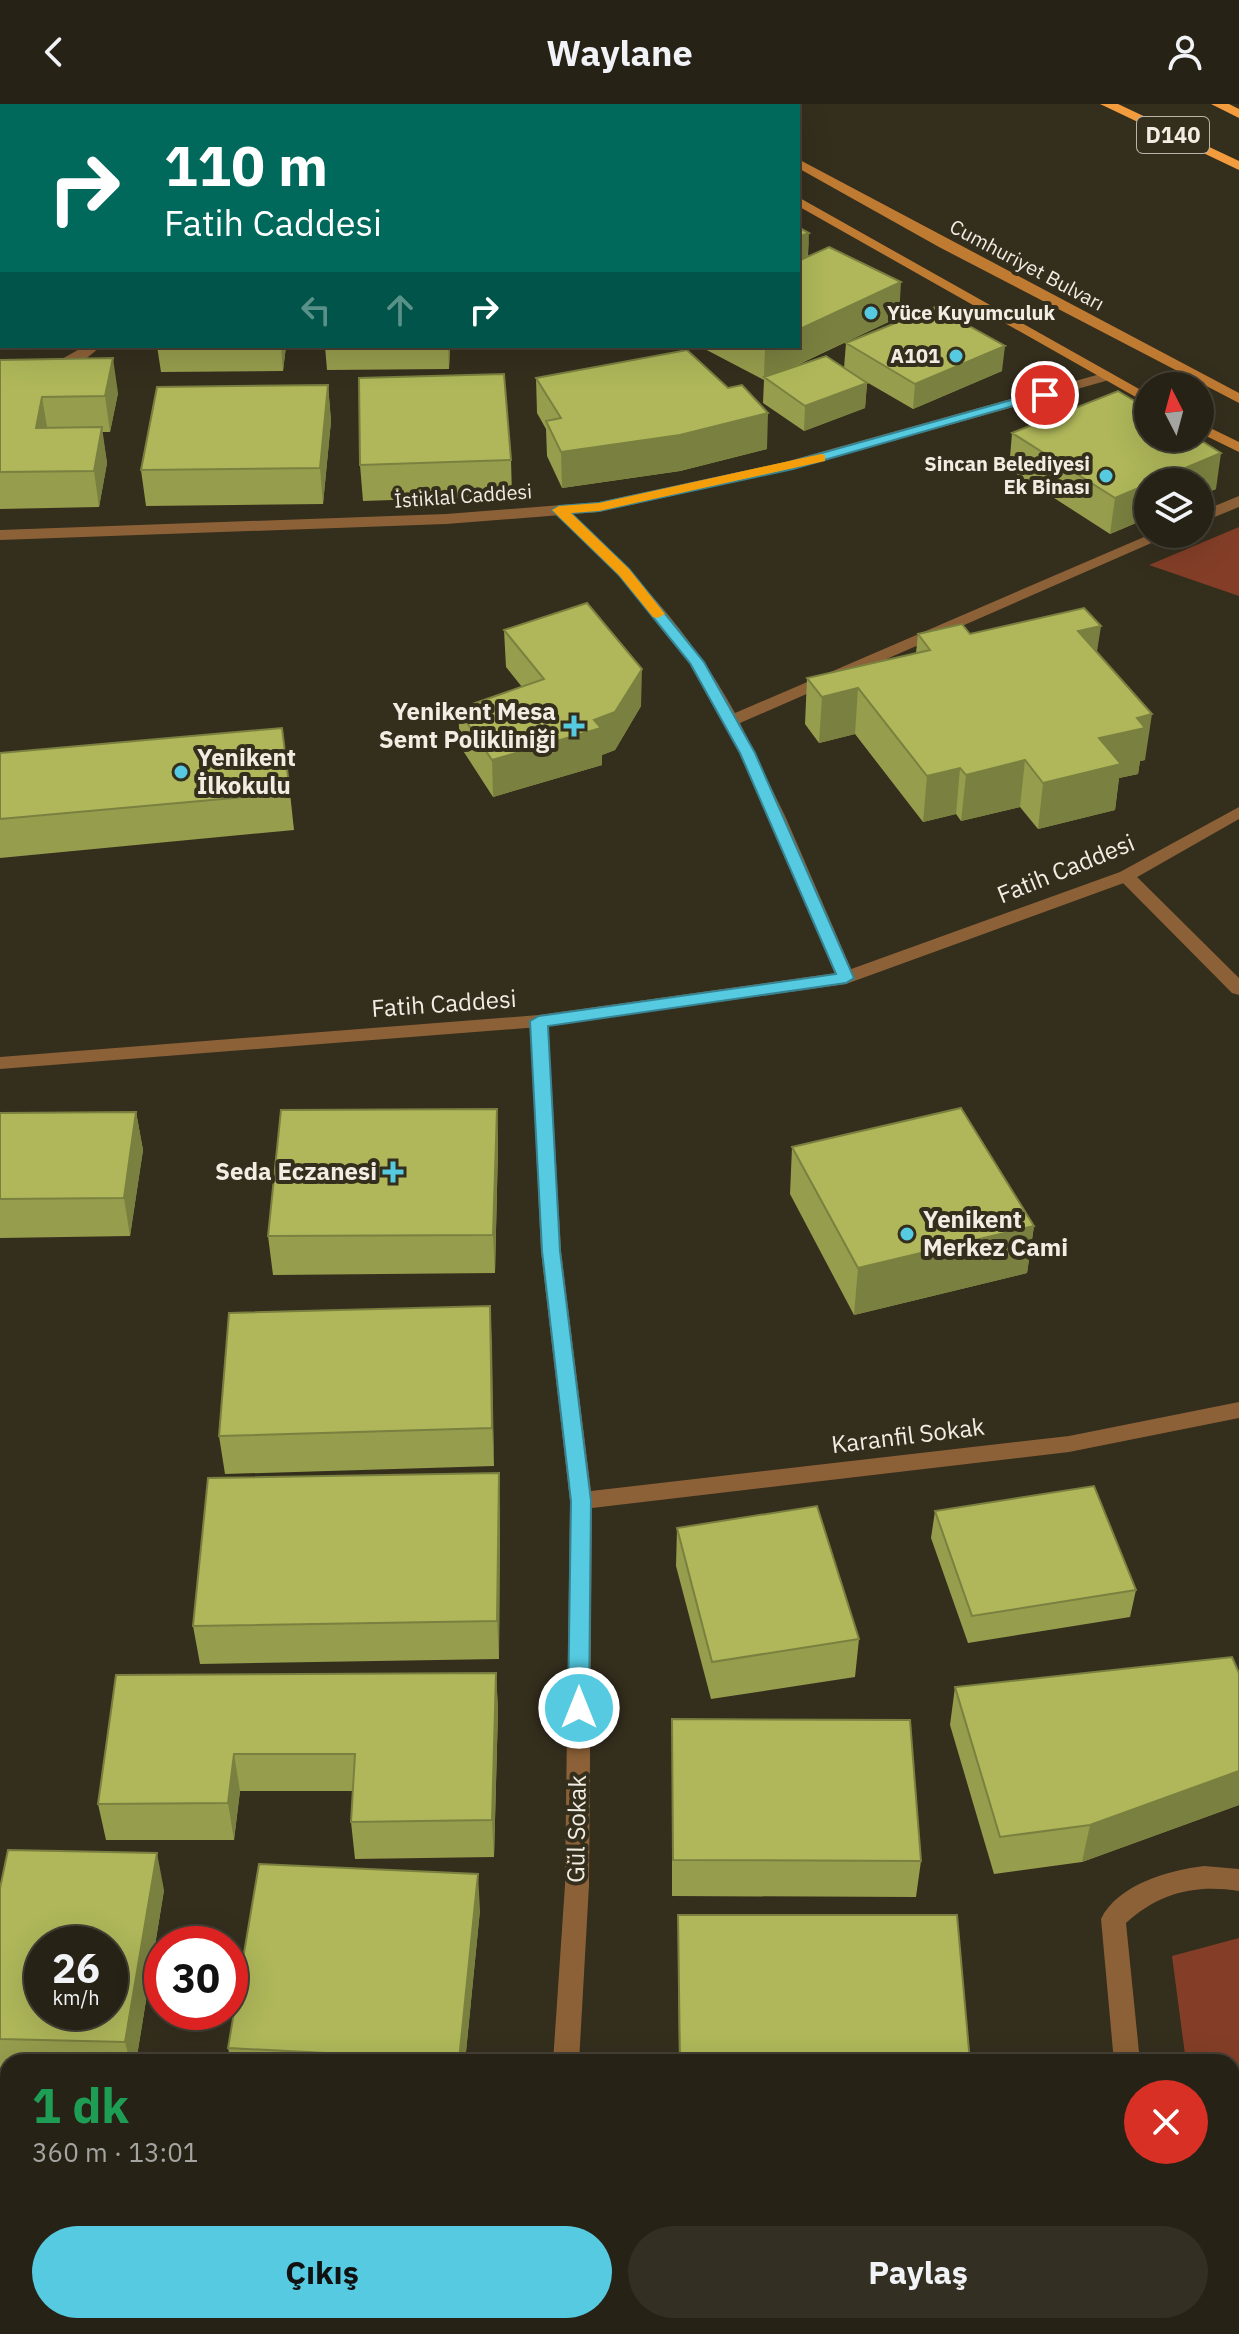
<!DOCTYPE html>
<html lang="tr">
<meta charset="utf-8">
<style>
body{margin:0;font-family:"IBM Plex Sans",sans-serif;background:#332f23;color:#f1f3f6;height:100vh;display:flex;flex-direction:column;font-size:30px;white-space:nowrap}
*{box-sizing:border-box;margin:0}
p{font-size:26px;color:#a4a4a1}
.icon{flex:none;width:44px;height:44px;fill:none;stroke:currentColor;stroke-width:2;stroke-linecap:round;stroke-linejoin:round}
.map{position:relative;flex:1;overflow:hidden}
.details{position:absolute;left:0px;top:1950px;width:1240px;height:280px;display:flex;flex-direction:column;background:#272216;border-radius:24px 24px 0 0;box-shadow:0 8px 32px #0002,0 0 0 2px #433f35}
.details>*{flex:none}
.banner{position:absolute;left:0px;top:0px;width:800px;height:244px;box-shadow:0 8px 32px #0002,0 0 0 2px #433f35;background:#00695c;color:#fff;overflow:hidden}
.needle{width:52px;rotate:354deg}
.controls{position:absolute;left:1134px;top:268px;display:grid;gap:16px}
.controls a{display:grid;place-items:center;width:80px;height:80px;border-radius:50%;background:#272216;box-shadow:0 8px 32px #0002,0 0 0 2px #433f35;font-size:40px}
.speed{position:absolute;left:24px;top:1822px;display:flex;gap:16px;font-size:40px;font-weight:700;text-align:center}
.speed>*{display:grid;place-content:center;width:104px;height:104px;border-radius:50%;background:#272216;box-shadow:0 8px 32px #0002,0 0 0 2px #433f35;line-height:1}
.speed small{font-size:20px;font-weight:400}
.speed .limit{border:12px solid #d22;background:#fff;color:#111}
.pin{position:absolute;display:grid;place-items:center;width:68px;height:68px;color:#fff;margin:-34px;border:4px solid #fff;border-radius:50%;box-shadow:0 2px 8px #0007}
.me{position:absolute;width:88px;margin:-44px;rotate:0deg;stroke-linejoin:round;filter:drop-shadow(0 0 6px #0008)}
.turn{display:flex;align-items:center;gap:28px;height:168px;padding:0 32px;font-size:36px}
.turn .icon{width:104px;height:104px;stroke-width:2.5}
.turn b{display:block;font-size:56px;line-height:68px}
.lanes{display:flex;align-items:center;height:76px;padding:0 32px;background:#0003;justify-content:center;gap:40px;direction:ltr}
.lanes .off{opacity:.35}
.round{display:grid;place-items:center;flex:none;width:84px;height:84px;border-radius:42px;background:#332f23}
.headline{display:flex;align-items:center;justify-content:space-between;height:136px;padding:0 32px}
h1{font-size:48px;font-weight:800;line-height:60px;color:#1e9e55}
.button{display:flex;gap:16px;margin-top:auto;padding:16px 32px}
.button a{flex:1;height:92px;border-radius:48px;background:#55cae0;color:#111;font-size:32px;font-weight:800;line-height:92px;text-align:center}
.button a+a{background:#332f23;color:#f1f3f6}
header{display:flex;justify-content:space-between;align-items:center;height:104px;padding:0 32px;background:#272216;font-size:36px;font-weight:800}
.map>svg:first-child{display:block}
.green{fill:#843e27}
.lines{fill:none;stroke-linecap:round;stroke-linejoin:round}
.minor{fill:#8c6137;fill-rule:evenodd}
.tertiary{fill:#8c6137;fill-rule:evenodd}
.secondary{fill:#c07b33;fill-rule:evenodd}
.trunk{fill:#f39c3e;fill-rule:evenodd}
.wall{fill:#969d4d}
.shaded-wall{fill:#7a803f}
.building{fill:#afb75a;stroke:#7a803f;stroke-width:2;fill-rule:evenodd}
.route{fill:#55cae0;stroke:#378392;stroke-width:2}
.slow{fill:#f59e0b}
.poi-dot{fill:#55cae0;stroke:#342e1d;stroke-width:3}
.labels{text-anchor:middle;stroke-width:8;stroke-linejoin:round;paint-order:stroke}
.far-street-label{font-size:20px;fill:#f2ede3;stroke:#342e1d}
.far-poi-label{font-size:20px;font-weight:bold;fill:#f2ede3;stroke:#342e1d;text-anchor:end}
.shield{fill:#342e1d;stroke:#b9b4a8;stroke-width:2}
.shield-label{font-size:22px;font-weight:bold;fill:#f2ede3}
.poi-label{font-size:24px;font-weight:bold;fill:#f2ede3;stroke:#342e1d;text-anchor:end}
.street-label{font-size:24px;fill:#f2ede3;stroke:#342e1d}
</style>
<header><svg class="icon" aria-label="back" viewBox="0 0 24 24"><path d="M15 5l-7 7 7 7"/></svg>Waylane<svg class="icon" aria-label="person" viewBox="0 0 24 24"><circle cx="12" cy="8" r="4"/><path d="M4 21q1-7 8-7t8 7"/></svg></header>
<div class="map">
<svg width="1239" height="2230" viewBox="0 0 1239 2230">
<rect width="100%" height="100%" fill="#342e1d"/>
<path class="green" d="M 1239,423 L 1239,492 L 1149,461 Z
M 1239,1834 L 1239,2230 L 1236,2230 L 1226,2222 L 1232,2222 L 1232,1958 L 1186,1958 L 1172,1852 Z"/>
<g class="lines">
<path class="minor" d="M 0,63 L 2,64 L 2,73 L 0,72 Z
M 85,242 L 100,242 C 76,271 34,267 0,267 L 0,259 L 60,256 Z
M 1239,392 L 1239,403 L 1200,419 L 1200,408 Z
M 559,401 L 564,403 C 631,465 691,528 735,609 L 1151,430 L 1172,430 L 740,619 L 786,714 L 855,874 L 846,880 L 837,874 C 789,763 749,643 679,543 C 643,493 598,451 554,409 L 554,403 Z
M 1126,766 L 1132,768 L 1239,874 L 1239,891 L 1232,889 L 1120,776 L 1117,772 Z
M 539,911 L 548,917 L 561,1147 L 591,1387 L 1069,1332 L 1239,1298 L 1239,1314 L 1069,1348 L 592,1404 L 589,1781 L 579,1958 L 553,1958 L 565,1781 L 570,1397 L 541,1147 L 530,917 Z
M 1204,1762 L 1239,1765 L 1239,1787 C 1195,1780 1159,1789 1126,1819 L 1140,1958 L 1114,1958 L 1101,1815 C 1117,1781 1169,1766 1204,1762 Z
M 536,2222 L 564,2222 L 563,2230 L 535,2230 Z
M 1158,2222 L 1187,2222 L 1191,2230 L 1162,2230 Z"/>
<path class="tertiary" d="M 1104,269 L 1109,270 L 1109,276 L 793,365 L 599,408 L 446,420 L 0,436 L 0,426 L 446,410 L 599,398 L 785,358 Z
M 1239,703 L 1239,715 L 1132,776 L 846,880 L 539,923 L 0,965 L 0,953 L 539,911 L 843,868 L 1120,768 Z"/>
<path class="secondary" d="M 624,0 L 639,0 L 640,2 L 625,2 Z
M 687,0 L 702,0 L 703,2 L 688,2 Z
M 798,55 L 1239,289 L 1239,299 L 939,143 L 798,64 Z
M 798,93 L 1148,290 L 1148,300 L 798,102 Z
M 1200,319 L 1239,338 L 1239,348 L 1200,329 Z"/>
<path class="trunk" d="M 1100,0 L 1118,0 L 1239,57 L 1239,66 Z
M 1211,0 L 1229,0 L 1239,5 L 1239,14 Z"/>
</g>
<path class="wall" d="M 361,0 L 589,0 L 592,2 L 363,2 Z
M 809,129 L 808,152 L 899,213 L 789,265 L 844,264 L 846,239 L 1002,267 L 913,305 L 851,269 L 867,279 L 865,304 L 804,327 L 763,299 L 764,276 L 699,242 L 798,242 Z
M 157,242 L 286,242 L 283,267 L 161,268 Z
M 325,242 L 450,242 L 449,265 L 327,266 Z
M 0,256 L 118,289 L 110,328 L 102,328 L 107,359 L 99,403 L 0,405 Z
M 536,274 L 767,345 L 680,367 L 562,384 L 547,352 L 546,325 L 537,309 Z
M 328,281 L 331,317 L 323,400 L 146,402 L 141,366 Z
M 1012,329 L 1216,385 L 1110,430 L 1009,365 Z
M 511,356 L 512,392 L 363,397 L 360,361 Z
M 504,526 L 641,602 L 615,646 L 602,651 L 602,661 L 493,693 L 460,642 L 458,605 L 522,583 L 506,563 Z
M 918,530 L 970,530 L 1097,548 L 1145,656 L 1140,657 L 1138,670 L 1119,674 L 1115,706 L 1038,725 L 1020,703 L 961,717 L 956,710 L 923,718 L 855,630 L 819,639 L 805,620 L 807,574 L 916,549 Z
M 0,649 L 290,689 L 294,726 L 0,754 Z
M 497,1005 L 498,1043 L 495,1169 L 273,1171 L 268,1132 Z
M 136,1008 L 143,1046 L 130,1132 L 0,1134 L 0,1009 Z
M 792,1043 L 1034,1122 L 1027,1169 L 854,1211 L 790,1090 Z
M 490,1202 L 494,1362 L 225,1370 L 219,1332 Z
M 500,1407 L 499,1555 L 200,1560 L 193,1522 Z
M 935,1407 L 1136,1486 L 1130,1513 L 968,1539 L 931,1434 Z
M 677,1424 L 859,1535 L 855,1573 L 711,1595 L 676,1462 Z
M 496,1569 L 498,1606 L 494,1753 L 355,1755 L 351,1718 L 353,1687 L 240,1687 L 234,1736 L 106,1736 L 98,1700 L 116,1571 Z
M 1239,1569 L 1239,1701 L 1082,1758 L 994,1770 L 950,1621 L 955,1583 Z
M 672,1615 L 921,1757 L 916,1793 L 672,1792 Z
M 0,1784 L 164,1786 L 136,1958 L 8,1958 L 8,1970 L 0,1970 Z
M 480,1806 L 465,1958 L 231,1958 L 228,1944 Z
M 678,1811 L 970,1958 L 679,1958 L 678,1847 Z
M 164,2222 L 434,2222 L 433,2230 L 282,2230 Z"/>
<path class="shaded-wall" d="M 426,0 L 531,0 L 531,2 L 419,2 Z
M 809,129 L 807,163 L 798,167 L 798,133 Z
M 901,178 L 899,213 L 766,275 L 764,274 L 765,242 L 798,242 L 798,226 Z
M 281,242 L 286,242 L 283,267 Z
M 448,242 L 450,242 L 449,265 Z
M 1005,242 L 1002,267 L 913,305 L 915,280 Z
M 113,254 L 118,289 L 110,328 L 105,292 Z
M 867,279 L 865,304 L 804,327 L 805,302 Z
M 328,281 L 331,317 L 323,400 L 320,364 Z
M 42,293 L 48,329 L 36,324 Z
M 768,309 L 767,345 L 680,367 L 562,384 L 561,348 Z
M 102,323 L 107,359 L 99,403 L 94,367 Z
M 1221,349 L 1216,385 L 1200,391 L 1200,378 L 1152,378 Z
M 1148,380 L 1148,414 L 1110,430 L 1115,394 Z
M 1101,522 L 1094,567 L 1078,527 Z
M 642,565 L 641,602 L 615,646 L 602,651 L 602,661 L 493,693 L 492,656 L 594,616 Z
M 858,584 L 855,630 L 819,639 L 822,593 Z
M 1152,610 L 1145,656 L 1140,657 L 1138,670 L 1119,674 L 1115,706 L 1038,725 L 1043,679 L 1099,634 L 1137,614 Z
M 1025,656 L 1020,703 L 961,717 L 966,671 Z
M 960,664 L 956,710 L 923,718 L 927,672 Z
M 497,1005 L 498,1043 L 495,1169 L 493,1131 Z
M 136,1008 L 143,1046 L 130,1132 L 124,1094 Z
M 1034,1122 L 1027,1169 L 854,1211 L 858,1164 Z
M 490,1202 L 492,1240 L 494,1362 L 492,1324 Z
M 499,1369 L 500,1407 L 499,1555 L 497,1517 Z
M 496,1569 L 498,1606 L 494,1753 L 492,1716 Z
M 234,1650 L 240,1687 L 234,1736 L 228,1699 Z
M 1239,1667 L 1239,1701 L 1082,1758 L 1090,1721 Z
M 157,1749 L 164,1786 L 136,1958 L 130,1958 L 125,1938 Z
M 478,1770 L 480,1806 L 465,1958 L 459,1958 Z
M 430,2222 L 434,2222 L 433,2230 L 431,2230 Z"/>
<path class="building" d="M 64,0 L 200,0 L 199,2 L 64,2 Z
M 404,0 L 426,0 L 419,2 L 407,2 Z
M 481,0 L 589,0 L 592,2 L 474,2 Z
M 798,123 L 809,129 L 798,133 Z
M 829,143 L 901,178 L 798,226 L 798,157 Z
M 935,203 L 1005,242 L 915,280 L 846,239 Z
M 687,246 L 728,284 L 742,281 L 768,309 L 680,331 L 561,348 L 546,317 L 561,314 L 536,274 Z
M 826,252 L 867,279 L 805,302 L 764,273 Z
M 113,254 L 105,292 L 42,293 L 36,324 L 102,323 L 94,367 L 0,368 L 0,256 Z
M 504,270 L 511,356 L 360,361 L 359,274 Z
M 328,281 L 320,364 L 141,366 L 157,283 Z
M 1118,287 L 1148,305 L 1148,334 L 1197,334 L 1221,349 L 1152,378 L 1148,378 L 1148,380 L 1115,394 L 1012,329 Z
M 587,499 L 642,565 L 615,608 L 594,616 L 601,624 L 492,656 L 458,605 L 544,575 L 504,526 Z
M 1084,504 L 1101,522 L 1078,527 L 1152,610 L 1137,614 L 1145,624 L 1099,634 L 1121,660 L 1043,679 L 1025,656 L 966,671 L 960,664 L 927,672 L 858,584 L 822,593 L 807,574 L 930,546 L 918,530 L 962,520 L 970,530 Z
M 282,624 L 290,689 L 0,715 L 0,649 Z
M 961,1004 L 1034,1122 L 858,1164 L 792,1043 Z
M 497,1005 L 493,1131 L 268,1132 L 281,1006 Z
M 136,1008 L 124,1094 L 0,1095 L 0,1009 Z
M 490,1202 L 492,1324 L 219,1332 L 229,1209 Z
M 499,1369 L 497,1517 L 193,1522 L 208,1374 Z
M 1094,1382 L 1136,1486 L 972,1512 L 935,1407 Z
M 817,1402 L 859,1535 L 712,1558 L 677,1424 Z
M 1232,1553 L 1239,1569 L 1239,1667 L 1090,1721 L 1000,1733 L 955,1583 Z
M 496,1569 L 492,1716 L 351,1718 L 355,1650 L 234,1650 L 228,1699 L 98,1700 L 116,1571 Z
M 672,1615 L 910,1616 L 921,1757 L 673,1756 Z
M 8,1746 L 157,1749 L 125,1938 L 0,1935 L 0,1784 ZM 42,1840 L 110,1840 L 110,1908 L 42,1908 Z
M 259,1760 L 478,1770 L 459,1956 L 228,1944 Z
M 678,1811 L 957,1811 L 970,1958 L 680,1958 Z
M 636,2222 L 961,2222 L 961,2230 L 636,2230 Z"/>
<path class="route" d="M 1040,288 L 1051,291 L 793,365 L 599,407 L 571,409 L 629,465 L 704,558 L 755,649 L 854,874 L 846,879 L 548,922 L 560,1147 L 591,1397 L 589,1604 L 586,1610 L 579,1612 L 571,1610 L 568,1604 L 571,1397 L 542,1147 L 530,917 L 539,912 L 836,870 L 740,649 L 690,559 L 619,471 L 552,406 L 559,402 L 599,399 L 786,359 Z"/>
<path class="slow" d="M 821,350 L 825,351 L 825,357 L 599,407 L 571,409 L 629,465 L 665,510 L 658,514 L 653,513 L 619,471 L 552,406 L 559,402 L 599,399 Z"/>
<g class="poi-dot">
<circle cx="871" cy="209" r="8"/>
<circle cx="956" cy="252" r="8"/>
<circle cx="1106" cy="372" r="8"/>
<path d="M570 610h8v8h8v8h-8v8h-8v-8h-8v-8h8z"/>
<circle cx="181" cy="668" r="8"/>
<path d="M389 1056h8v8h8v8h-8v8h-8v-8h-8v-8h8z"/>
<circle cx="907" cy="1130" r="8"/>
</g>
<g class="labels">
<g class="far-street-label">
<text transform="translate(1027 161) rotate(28)" y="7">Cumhuriyet Bulvarı</text>
<text transform="translate(463 392) rotate(-4)" y="7">İstiklal Caddesi</text>
</g>
<g class="far-poi-label">
<text x="887" y="216" text-anchor="start">Yüce Kuyumculuk</text>
<text x="940" y="259">A101</text>
<text x="1090" y="367">Sincan Belediyesi<tspan x="1090" dy="23">Ek Binası</tspan></text>
</g>
<rect class="shield" x="1137" y="13" width="72" height="36" rx="6"/>
<g class="shield-label">
<text x="1173" y="39">D140</text>
</g>
<g class="poi-label">
<text x="556" y="616">Yenikent Mesa<tspan x="556" dy="28">Semt Polikliniği</tspan></text>
<text x="197" y="662" text-anchor="start">Yenikent<tspan x="197" dy="28">İlkokulu</tspan></text>
<text x="377" y="1076">Seda Eczanesi</text>
<text x="923" y="1124" text-anchor="start">Yenikent<tspan x="923" dy="28">Merkez Cami</tspan></text>
</g>
<g class="street-label">
<text transform="translate(1066 765) rotate(-22)" y="8">Fatih Caddesi</text>
<text transform="translate(444 900) rotate(-4)" y="8">Fatih Caddesi</text>
<text transform="translate(908 1332) rotate(-7)" y="8">Karanfil Sokak</text>
<text transform="translate(577 1725) rotate(-89)" y="8">Gül Sokak</text>
</g>
</g>
</svg>
<div class="controls">
<a><svg class="needle" viewBox="-14 -14 28 28"><path d="M0-13l5 13h-10z" fill="#e53935"/><path d="M0 13l5-13h-10z" fill="#a4a4a1"/></svg></a>
<a><svg class="icon" aria-label="layers" viewBox="0 0 24 24"><path d="M12 4l9 5-9 5-9-5zM3 14l9 5 9-5"/></svg></a>
</div>
<div class="speed"><div>26<small>km/h</small></div><div class="limit">30</div></div>
<div class="pin" style="left:1045px;top:291px;background:#d93025"><svg class="icon" aria-label="arrive" viewBox="0 0 24 24"><path d="M6 21V4h12l-3 4 3 4H6"/></svg></div>
<svg class="me" style="left:579px;top:1604px" viewBox="-20 -20 40 40"><circle r="17" fill="#55cae0" stroke="#fff" stroke-width="3"/><path d="M0-11L8 9 0 5-8 9z" fill="#fff"/></svg>
<div class="banner">
<div class="turn"><svg class="icon" aria-label="right" viewBox="0 0 24 24"><path d="M7 20v-9h11M14 6l5 5-5 5"/></svg><div><b>110 m</b>Fatih Caddesi</div></div>
<div class="lanes"><svg class="icon off" aria-label="left" viewBox="0 0 24 24"><path d="M17 20v-9H6M10 6l-5 5 5 5"/></svg><svg class="icon off" aria-label="ahead" viewBox="0 0 24 24"><path d="M12 20V5M6 11l6-6 6 6"/></svg><svg class="icon" aria-label="right" viewBox="0 0 24 24"><path d="M7 20v-9h11M14 6l5 5-5 5"/></svg></div>
</div>
<section class="details">
<div class="headline"><div><h1>1 dk</h1><p>360 m · 13:01</p></div><a class="round" style="background:#d93025;color:#fff"><svg class="icon" aria-label="close" viewBox="0 0 24 24"><path d="M6 6l12 12M18 6L6 18"/></svg></a></div>
<div class="button"><a>Çıkış</a><a>Paylaş</a></div>
</section>
</div>
